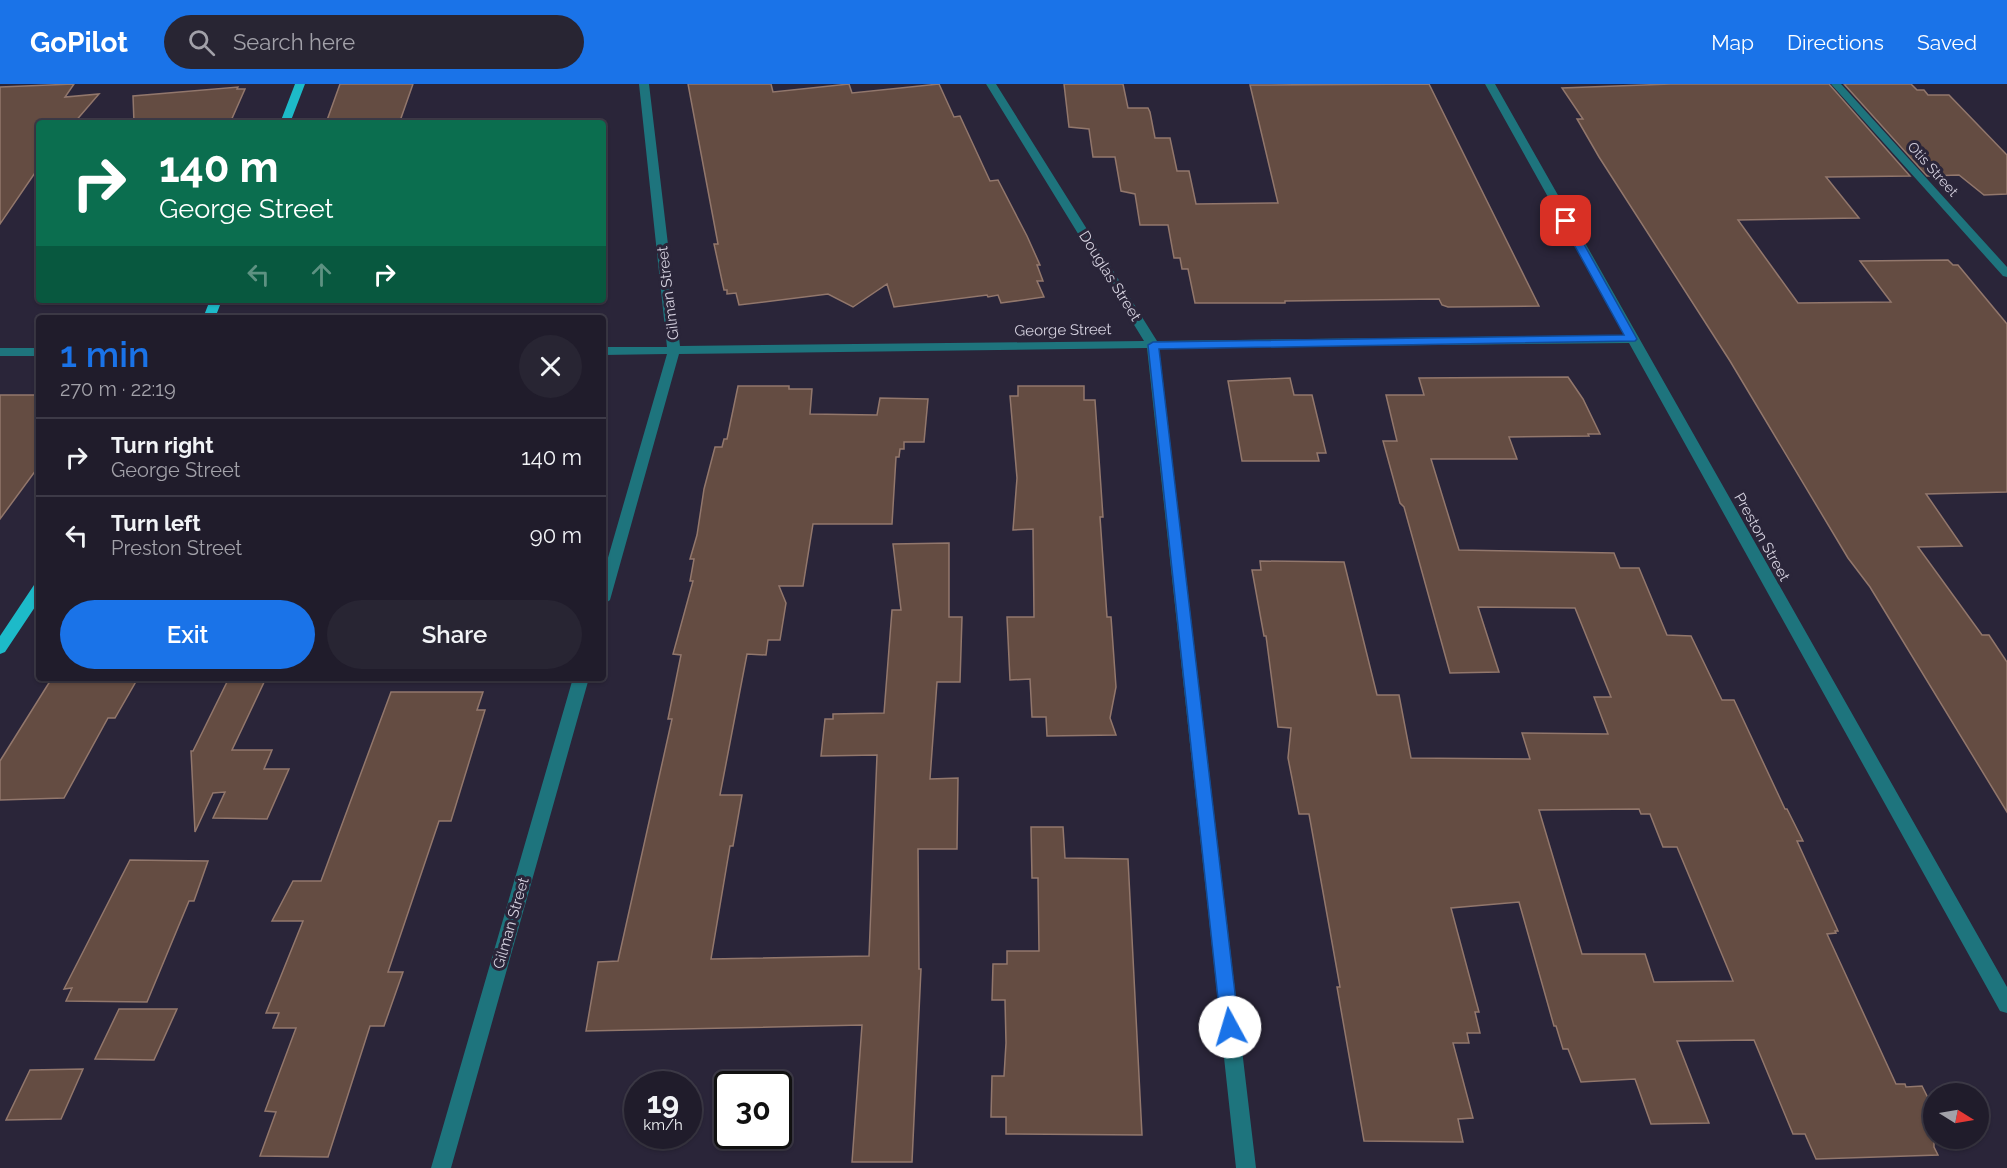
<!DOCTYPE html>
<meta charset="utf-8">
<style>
body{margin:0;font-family:Raleway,sans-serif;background:#282533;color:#f1f3f6;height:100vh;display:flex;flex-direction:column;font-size:22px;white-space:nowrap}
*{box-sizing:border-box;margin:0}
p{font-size:20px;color:#a2a1a9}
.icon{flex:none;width:33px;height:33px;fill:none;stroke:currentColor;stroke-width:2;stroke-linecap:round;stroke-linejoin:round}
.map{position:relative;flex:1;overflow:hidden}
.sheet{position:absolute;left:36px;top:231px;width:570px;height:366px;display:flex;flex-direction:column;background:#201c2b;border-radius:6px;box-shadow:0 2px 4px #0004,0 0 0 2px #3d3a47}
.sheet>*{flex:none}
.guide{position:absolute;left:36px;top:36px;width:570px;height:183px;border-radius:6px;box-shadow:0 2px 4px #0004,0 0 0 2px #3d3a47;background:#0b6e4f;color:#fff;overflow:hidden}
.needle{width:39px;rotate:101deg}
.controls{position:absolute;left:1923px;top:999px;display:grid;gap:12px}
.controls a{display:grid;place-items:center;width:66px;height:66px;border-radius:50%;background:#201c2b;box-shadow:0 2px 4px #0004,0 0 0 2px #3d3a47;font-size:30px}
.speed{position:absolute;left:624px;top:987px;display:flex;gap:12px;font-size:30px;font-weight:700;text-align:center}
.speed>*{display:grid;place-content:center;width:78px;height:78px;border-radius:50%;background:#201c2b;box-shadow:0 2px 4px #0004,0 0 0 2px #3d3a47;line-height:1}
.speed small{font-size:15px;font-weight:400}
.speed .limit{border:3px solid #111;border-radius:9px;background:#fff;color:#111}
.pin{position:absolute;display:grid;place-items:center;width:51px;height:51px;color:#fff;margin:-26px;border-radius:12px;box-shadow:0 3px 9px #0006}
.me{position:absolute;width:66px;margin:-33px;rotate:354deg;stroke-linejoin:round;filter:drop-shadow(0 0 4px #0008)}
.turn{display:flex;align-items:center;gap:21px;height:126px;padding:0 24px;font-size:27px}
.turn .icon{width:78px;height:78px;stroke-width:2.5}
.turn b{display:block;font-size:42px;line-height:51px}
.lanes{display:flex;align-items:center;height:57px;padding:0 24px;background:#0003;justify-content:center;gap:30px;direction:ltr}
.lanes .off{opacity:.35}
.round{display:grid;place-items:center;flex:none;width:63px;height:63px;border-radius:32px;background:#282533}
.summary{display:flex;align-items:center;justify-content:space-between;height:102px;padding:0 24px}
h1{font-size:36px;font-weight:600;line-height:45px;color:#1a73e8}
.action{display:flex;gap:12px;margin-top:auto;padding:12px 24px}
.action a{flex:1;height:69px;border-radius:36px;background:#1a73e8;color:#fff;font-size:24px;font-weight:600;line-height:69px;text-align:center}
.action a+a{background:#282533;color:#f1f3f6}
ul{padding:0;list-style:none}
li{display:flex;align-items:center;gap:18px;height:78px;padding:0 24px;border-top:2px solid #3d3a47}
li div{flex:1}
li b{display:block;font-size:22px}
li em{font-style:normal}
header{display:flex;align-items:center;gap:36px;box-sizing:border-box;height:84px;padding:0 30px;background:#1a73e8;color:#fff}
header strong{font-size:28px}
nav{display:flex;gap:33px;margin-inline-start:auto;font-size:21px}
.search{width:420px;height:54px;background:#282533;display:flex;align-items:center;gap:15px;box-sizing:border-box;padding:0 21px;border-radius:33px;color:#a2a1a9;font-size:22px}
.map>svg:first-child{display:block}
.building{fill:#644c42;stroke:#92776c;stroke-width:1.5;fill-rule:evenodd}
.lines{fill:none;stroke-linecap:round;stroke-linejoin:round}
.minor{fill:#1e747d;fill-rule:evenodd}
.major{fill:#1dbac9;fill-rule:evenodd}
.route{fill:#1a73e8;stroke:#114b97;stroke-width:1.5}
.labels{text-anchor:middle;stroke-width:6;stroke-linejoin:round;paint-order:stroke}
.far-street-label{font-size:14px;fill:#d5d1df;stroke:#2a2539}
.street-label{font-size:15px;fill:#d5d1df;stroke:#2a2539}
</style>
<header>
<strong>GoPilot</strong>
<div class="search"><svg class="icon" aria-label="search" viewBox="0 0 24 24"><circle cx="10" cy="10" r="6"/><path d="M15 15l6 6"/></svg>Search here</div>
<nav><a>Map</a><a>Directions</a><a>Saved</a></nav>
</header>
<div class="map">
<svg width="2007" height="1084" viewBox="0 0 2007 1084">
<rect width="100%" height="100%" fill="#2a2539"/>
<path class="building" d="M 74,0 L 65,13 L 99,10 L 74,39 L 39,39 L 39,83 L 0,140 L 0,3 Z
M 340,0 L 413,0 L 400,37 L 326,39 Z
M 688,0 L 771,0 L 773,8 L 849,0 L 852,9 L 939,0 L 954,33 L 960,32 L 990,97 L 998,96 L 1027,152 L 1040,181 L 1037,181 L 1043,197 L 1037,197 L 1044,213 L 1001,219 L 998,211 L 988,213 L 987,211 L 894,223 L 887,200 L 853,223 L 828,210 L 739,221 L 736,209 L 727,210 L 727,206 L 724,206 L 714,160 L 718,160 Z
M 1064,0 L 1123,0 L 1128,24 L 1148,24 L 1150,28 L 1155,54 L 1170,54 L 1177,87 L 1189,87 L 1196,120 L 1278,119 L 1250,1 L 1429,0 L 1539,222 L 1448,223 L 1442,221 L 1439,215 L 1285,217 L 1285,219 L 1195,219 L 1188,185 L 1182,185 L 1180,174 L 1174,174 L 1168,141 L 1140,141 L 1135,110 L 1121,107 L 1115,73 L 1093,73 L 1089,45 L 1069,43 Z
M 1671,0 L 1829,0 L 1910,92 L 1826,93 L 1859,134 L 1738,136 L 1798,219 L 1891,218 L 1860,177 L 1948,176 L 1953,181 L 1958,181 L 2007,240 L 2007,408 L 1926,410 L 1962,462 L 1918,463 L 1982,551 L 1989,551 L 2007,578 L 2007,728 L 1870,503 L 1848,474 L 1730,277 L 1599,73 L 1577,35 L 1583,35 L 1562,4 Z
M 1844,0 L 1911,0 L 1917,6 L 1924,6 L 1928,11 L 1949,11 L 2007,71 L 2007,110 L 1984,111 L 1959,91 L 1927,92 Z
M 238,3 L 237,5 L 245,5 L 230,39 L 134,39 L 133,12 Z
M 1568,293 L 1583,315 L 1600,350 L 1588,350 L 1589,352 L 1509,353 L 1517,375 L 1431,375 L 1459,466 L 1614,469 L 1620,484 L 1639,484 L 1667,551 L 1691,552 L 1722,616 L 1734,616 L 1785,725 L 1787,725 L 1803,757 L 1797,757 L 1838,847 L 1835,847 L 1836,849 L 1827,850 L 1896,1000 L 1905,1000 L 1906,1003 L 1922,1002 L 1934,1026 L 1934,1063 L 1938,1071 L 1816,1075 L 1805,1050 L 1793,1050 L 1754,956 L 1677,957 L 1709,1039 L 1651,1040 L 1635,995 L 1581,998 L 1568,965 L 1563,965 L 1556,942 L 1554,942 L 1519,818 L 1451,824 L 1479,928 L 1475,928 L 1480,949 L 1467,949 L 1469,959 L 1453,959 L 1473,1034 L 1458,1035 L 1463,1058 L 1364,1057 L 1337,903 L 1340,903 L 1309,730 L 1299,730 L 1288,674 L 1291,644 L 1278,643 L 1266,552 L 1264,552 L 1252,486 L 1261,486 L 1260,477 L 1344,478 L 1377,611 L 1399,611 L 1411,674 L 1530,675 L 1522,649 L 1608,650 L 1594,613 L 1611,613 L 1575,524 L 1478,523 L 1499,588 L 1450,589 L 1404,423 L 1400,419 L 1383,357 L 1397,357 L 1386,311 L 1424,311 L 1419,294 ZM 1639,725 L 1641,730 L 1650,730 L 1663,763 L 1677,763 L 1733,897 L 1654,898 L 1645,870 L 1582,870 L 1539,726 Z
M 1290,294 L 1294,311 L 1312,311 L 1326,369 L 1317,369 L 1319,377 L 1242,377 L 1228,297 Z
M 738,302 L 789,302 L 789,305 L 812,305 L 810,330 L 877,331 L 880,314 L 928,315 L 924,358 L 904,358 L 904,365 L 900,365 L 899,373 L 896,373 L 892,440 L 813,440 L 803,502 L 779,502 L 786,519 L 780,556 L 768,556 L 766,571 L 747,570 L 720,711 L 742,711 L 733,762 L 730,762 L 711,875 L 869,872 L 877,671 L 821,672 L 825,635 L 833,635 L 833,630 L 884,629 L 892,526 L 901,526 L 893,460 L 949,459 L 949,533 L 962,533 L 960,598 L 937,598 L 930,695 L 958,694 L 957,765 L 918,765 L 919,885 L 921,885 L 912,1078 L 852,1078 L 862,941 L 586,947 L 598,878 L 618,877 L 672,635 L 668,635 L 681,571 L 673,570 L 693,497 L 690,497 L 694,475 L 690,475 L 697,451 L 704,405 L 715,363 L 722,363 L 724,355 L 727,355 Z
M 1018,302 L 1084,302 L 1084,316 L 1095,316 L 1103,433 L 1100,433 L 1107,533 L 1111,533 L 1116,603 L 1110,634 L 1116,651 L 1047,652 L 1046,633 L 1032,633 L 1030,595 L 1010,596 L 1007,533 L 1034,533 L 1033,445 L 1013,446 L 1017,394 L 1010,312 L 1018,312 Z
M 0,311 L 39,311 L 39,382 L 0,435 Z
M 52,594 L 138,594 L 115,634 L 108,634 L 64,714 L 0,716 L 0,677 Z
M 229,594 L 266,594 L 232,666 L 272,666 L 264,685 L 289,685 L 267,735 L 213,734 L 225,708 L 213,709 L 195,748 L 191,667 L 193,667 Z
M 391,608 L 483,608 L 477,626 L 485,626 L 451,737 L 439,737 L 388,888 L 403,888 L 384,942 L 370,942 L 328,1073 L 260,1072 L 276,1028 L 265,1027 L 296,944 L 273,944 L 279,929 L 266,929 L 303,837 L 272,837 L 293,797 L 321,797 Z
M 1031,743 L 1063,743 L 1065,774 L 1128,775 L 1142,1051 L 1006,1050 L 1006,1033 L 991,1033 L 992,992 L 1004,992 L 1006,959 L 1005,916 L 992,916 L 993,880 L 1007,880 L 1007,867 L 1039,867 L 1038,794 L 1032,794 Z
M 130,776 L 208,777 L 194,817 L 189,817 L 147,918 L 66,917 L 72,904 L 64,905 Z
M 119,925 L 177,925 L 154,976 L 95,975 Z
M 83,985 L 61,1035 L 6,1036 L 30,986 Z"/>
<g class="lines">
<path class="minor" d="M 639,0 L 649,0 L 680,262 L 1144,257 L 986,0 L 996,0 L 1157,257 L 1625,251 L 1485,0 L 1495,0 L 2007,903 L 2007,929 L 2000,927 L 1629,259 L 1159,264 L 1256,1084 L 1236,1084 L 1147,264 L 679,270 L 610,516 L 603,521 L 603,491 L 667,270 L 603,271 L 603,263 L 667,263 Z
M 1831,0 L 1841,0 L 2007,183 L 2007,193 L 2003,192 Z
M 0,264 L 39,264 L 39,272 L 0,272 Z
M 573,594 L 589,594 L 451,1084 L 431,1084 Z"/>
<path class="major" d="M 295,0 L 305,0 L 290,39 L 280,39 Z
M 210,216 L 222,216 L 215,234 L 203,234 Z
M 39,500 L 39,517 L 5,568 L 0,570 L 0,552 L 34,501 Z"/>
</g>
<path class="route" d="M 1566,134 L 1571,137 L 1637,255 L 1635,257 L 1159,265 L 1239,943 L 1236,948 L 1230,950 L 1224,948 L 1221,943 L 1148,261 L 1153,258 L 1624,251 L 1561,137 Z"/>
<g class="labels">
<g class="far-street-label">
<text transform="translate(1933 85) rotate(48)" y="5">Otis Street</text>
</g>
<g class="street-label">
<text transform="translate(1110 192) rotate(58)" y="5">Douglas Street</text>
<text transform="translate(668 209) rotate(-97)" y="5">Gilman Street</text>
<text transform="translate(1063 246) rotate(-1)" y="5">George Street</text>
<text transform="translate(1762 453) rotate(61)" y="5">Preston Street</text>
<text transform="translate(511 839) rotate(-74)" y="5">Gilman Street</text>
</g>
</g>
</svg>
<div class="controls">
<a><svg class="needle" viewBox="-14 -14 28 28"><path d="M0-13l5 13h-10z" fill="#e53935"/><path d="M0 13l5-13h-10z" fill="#a2a1a9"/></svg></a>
</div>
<div class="speed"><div>19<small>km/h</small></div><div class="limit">30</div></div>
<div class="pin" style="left:1566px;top:137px;background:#d93025"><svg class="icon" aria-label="arrive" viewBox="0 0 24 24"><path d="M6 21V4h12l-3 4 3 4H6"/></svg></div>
<svg class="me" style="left:1230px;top:943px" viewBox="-20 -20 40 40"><circle r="19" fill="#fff"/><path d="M0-13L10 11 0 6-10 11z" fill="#1a73e8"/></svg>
<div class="guide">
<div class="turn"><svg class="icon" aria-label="right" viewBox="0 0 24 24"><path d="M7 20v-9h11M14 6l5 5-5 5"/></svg><div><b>140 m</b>George Street</div></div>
<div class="lanes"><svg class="icon off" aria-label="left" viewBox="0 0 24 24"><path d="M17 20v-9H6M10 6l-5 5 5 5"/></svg><svg class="icon off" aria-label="ahead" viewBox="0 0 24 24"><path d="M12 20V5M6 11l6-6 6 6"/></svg><svg class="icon" aria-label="right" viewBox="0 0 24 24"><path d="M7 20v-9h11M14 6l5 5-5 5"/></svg></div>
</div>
<section class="sheet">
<div class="summary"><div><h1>1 min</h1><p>270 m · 22:19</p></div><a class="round"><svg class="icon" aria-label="close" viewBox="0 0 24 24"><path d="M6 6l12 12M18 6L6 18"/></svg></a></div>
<ul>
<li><svg class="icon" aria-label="right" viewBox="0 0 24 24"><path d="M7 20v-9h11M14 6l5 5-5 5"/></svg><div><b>Turn right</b><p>George Street</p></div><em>140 m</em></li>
<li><svg class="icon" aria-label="left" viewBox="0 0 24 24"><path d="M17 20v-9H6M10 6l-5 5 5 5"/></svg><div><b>Turn left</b><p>Preston Street</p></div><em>90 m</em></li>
</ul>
<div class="action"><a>Exit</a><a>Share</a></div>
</section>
</div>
